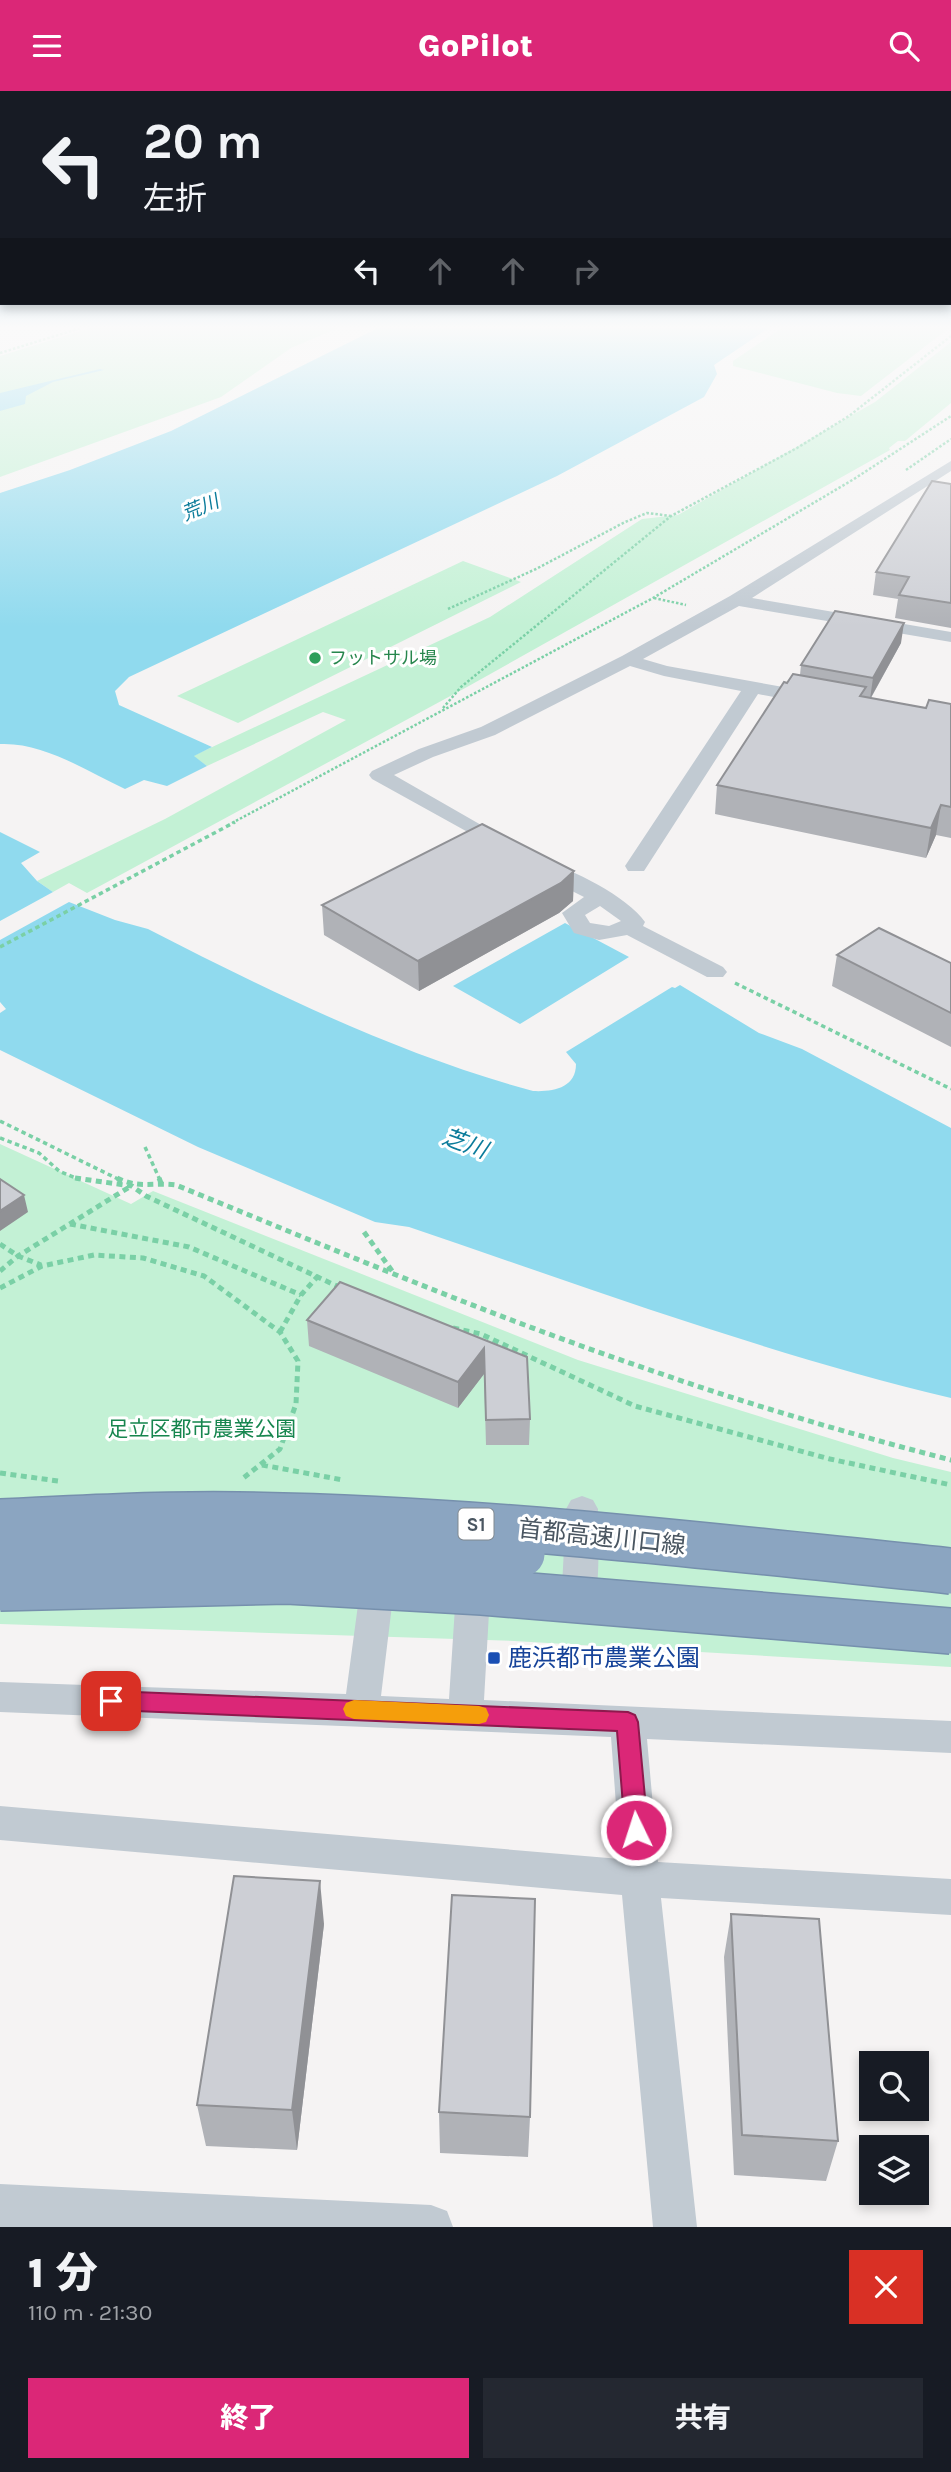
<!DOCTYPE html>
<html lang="ja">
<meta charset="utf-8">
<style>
body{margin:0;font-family:Karla,"Noto Sans JP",sans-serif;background:#242831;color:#f1f3f6;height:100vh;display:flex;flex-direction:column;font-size:26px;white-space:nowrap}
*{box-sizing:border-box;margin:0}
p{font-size:23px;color:#9ea1a6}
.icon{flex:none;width:38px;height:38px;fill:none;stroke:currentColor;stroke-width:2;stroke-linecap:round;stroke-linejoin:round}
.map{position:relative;height:2136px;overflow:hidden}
.drawer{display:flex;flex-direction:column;background:#171b24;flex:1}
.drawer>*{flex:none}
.banner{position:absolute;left:0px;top:0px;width:952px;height:214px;box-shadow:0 4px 10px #0003;background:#171b24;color:#f1f3f6;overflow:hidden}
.buttons{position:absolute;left:859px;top:1960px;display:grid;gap:14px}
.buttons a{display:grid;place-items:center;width:70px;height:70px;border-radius:0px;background:#171b24;box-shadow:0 4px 10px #0003;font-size:35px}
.pin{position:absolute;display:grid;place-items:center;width:60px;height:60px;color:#fff;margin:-30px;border-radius:14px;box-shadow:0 4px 10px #0006}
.me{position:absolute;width:77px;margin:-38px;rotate:356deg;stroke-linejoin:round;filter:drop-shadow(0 0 5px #0008)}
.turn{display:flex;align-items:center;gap:24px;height:147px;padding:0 28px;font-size:32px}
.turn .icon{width:91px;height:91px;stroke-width:2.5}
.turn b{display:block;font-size:49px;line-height:60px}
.lanes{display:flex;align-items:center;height:66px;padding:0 28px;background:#0003;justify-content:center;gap:35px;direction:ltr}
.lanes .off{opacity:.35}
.round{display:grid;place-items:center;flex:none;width:74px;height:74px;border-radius:0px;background:#242831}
.head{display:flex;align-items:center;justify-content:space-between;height:119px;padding:0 28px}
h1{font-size:42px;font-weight:800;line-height:52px}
.button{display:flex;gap:14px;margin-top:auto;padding:14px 28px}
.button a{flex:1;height:80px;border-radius:0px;background:#db2777;color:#fff;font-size:28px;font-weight:800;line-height:80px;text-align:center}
.button a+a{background:#242831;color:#f1f3f6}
header{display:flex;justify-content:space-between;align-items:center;height:91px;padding:0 28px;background:#db2777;color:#fff;font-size:32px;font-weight:800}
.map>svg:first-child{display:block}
.green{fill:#c3f1d5}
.water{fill:#90daee}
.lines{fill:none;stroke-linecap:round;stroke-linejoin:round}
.path-far2{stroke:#7ad0a6;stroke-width:2.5;stroke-dasharray:2.5 2;stroke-linecap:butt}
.path-far1{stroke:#7ad0a6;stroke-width:3.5;stroke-dasharray:4.5 3.5;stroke-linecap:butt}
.path{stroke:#7ad0a6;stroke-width:5;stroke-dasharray:6 4.5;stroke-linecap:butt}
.minor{fill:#c1cad2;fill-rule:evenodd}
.highway-bridge-casing{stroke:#7690ad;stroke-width:48;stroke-linecap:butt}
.highway-bridge{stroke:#8ba5c1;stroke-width:45}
.wall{fill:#b0b2b7}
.shaded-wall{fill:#909195}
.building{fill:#cdcfd5;stroke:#909195;stroke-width:2}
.route{fill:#db2777;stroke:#8e194d;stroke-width:2}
.slow{fill:#f59e0b}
.leisure-dot{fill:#2e9e5b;stroke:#fff;stroke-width:2.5}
.transit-dot{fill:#1a4fb4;stroke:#fff;stroke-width:2.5}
.labels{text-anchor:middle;stroke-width:6;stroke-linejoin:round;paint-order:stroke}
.far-leisure-label{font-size:18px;fill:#27864d;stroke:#fff;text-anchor:start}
.far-water-label{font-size:19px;font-style:italic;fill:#0c7c9b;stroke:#fff}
.shield{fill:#fff;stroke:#808990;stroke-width:2}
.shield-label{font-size:19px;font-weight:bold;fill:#4a5661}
.park-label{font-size:21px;fill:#17864f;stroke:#fff}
.water-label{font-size:23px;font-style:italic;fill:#0c7c9b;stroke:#fff}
.near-street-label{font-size:24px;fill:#4a5661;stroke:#fff}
.near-transit-label{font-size:24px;fill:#164399;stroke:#fff;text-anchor:start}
</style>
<header><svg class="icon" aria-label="menu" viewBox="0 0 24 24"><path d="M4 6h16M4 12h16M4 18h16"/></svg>GoPilot<svg class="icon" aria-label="search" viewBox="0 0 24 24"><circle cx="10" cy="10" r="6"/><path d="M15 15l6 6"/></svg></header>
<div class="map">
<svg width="951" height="2136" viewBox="0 0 951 2136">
<rect width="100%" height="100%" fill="#f5f3f3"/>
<path class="green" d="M 90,237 L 338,237 L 291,257 L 221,306 L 0,386 L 0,265 Z
M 782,237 L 949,237 L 861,305 L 837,302 L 733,275 L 733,270 Z
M 951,251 L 951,312 L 905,350 L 898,350 L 889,357 L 890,359 L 467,596 L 87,802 L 69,792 L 53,801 L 37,790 L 165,728 L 346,629 L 323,621 L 207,675 L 193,665 L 490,526 L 642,428 L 678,424 L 875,311 Z
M 463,470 L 521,491 L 238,632 L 177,605 Z
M 0,1053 L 131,1113 L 153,1100 L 578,1269 L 893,1367 L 951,1381 L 951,1576 L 514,1550 L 0,1533 Z"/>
<path class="water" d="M 378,237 L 769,237 L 714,274 L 717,283 L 704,306 L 557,385 L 129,586 L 115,600 L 119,614 L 212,656 L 194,665 L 207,675 L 167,695 L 144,689 L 125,698 C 86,680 44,651 0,653 L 0,402 L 70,379 L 171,340 Z
M 100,278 L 104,279 L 53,291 L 26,305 L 25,313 L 0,320 L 0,302 Z
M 0,741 L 40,761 L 21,772 L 37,790 L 53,801 L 0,830 Z
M 69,811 L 115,829 L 148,838 C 273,902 397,963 533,1000 C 553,1001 576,997 576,973 L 566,961 L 672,896 L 675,897 L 680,894 L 759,942 L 802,958 L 951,1037 L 951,1307 C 766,1263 589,1197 409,1136 L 375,1131 L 198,1056 L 0,959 L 0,922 L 6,918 L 0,911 L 0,849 Z
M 565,832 L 629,866 L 520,933 L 453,895 Z"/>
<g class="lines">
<path class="path-far2" d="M 0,262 L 81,237
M 906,379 L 951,348
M 654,507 L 686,514
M 448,518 L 536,478 L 625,431 L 647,422 L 671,425
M 443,617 L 461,596 L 671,425 L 797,357 L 849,325 L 951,245
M 232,732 L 653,507 L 854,388 L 951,325"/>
<path class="path-far1" d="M 0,856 L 235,731
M 735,892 L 951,998
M 0,1030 L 120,1089
M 0,1047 L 39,1062 L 59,1080 L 80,1089
M 145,1056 L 160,1089"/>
<path class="path" d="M 75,1087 L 132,1095 L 146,1105 L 341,1197
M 117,1087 C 139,1098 152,1091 176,1094 C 335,1159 493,1226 656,1281 C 753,1315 851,1343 951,1369
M 159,1087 L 161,1092
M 70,1133 L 189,1156 L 301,1204
M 364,1141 L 395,1184
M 0,1153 L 18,1165 L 41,1174
M 0,1180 L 18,1165 L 131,1095
M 0,1197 L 42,1175 L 94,1164 L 143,1167 L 204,1185 L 280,1241 L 298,1270 L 296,1313 L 280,1358 L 242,1388
M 453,1237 L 481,1243 L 635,1315 L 830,1368 L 951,1394
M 280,1241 L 301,1204 L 318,1185
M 262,1374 L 343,1389
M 0,1382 L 58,1390"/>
<path class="minor" d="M 951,370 L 951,380 L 752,507 L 951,541 L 951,551 L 739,515 L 643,568 L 667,575 L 811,601 L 820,607 L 811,613 L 758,603 L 644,780 L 628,780 L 625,775 L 741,600 L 664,585 L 630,575 L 495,644 L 433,666 L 394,684 L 509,750 L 513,754 L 509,758 L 502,760 L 372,688 L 369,684 L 372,680 L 419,658 L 481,636 L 622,565 L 730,505 Z
M 542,770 C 571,777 628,806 645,831 L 643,835 L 723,876 L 727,881 L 723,886 L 707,886 L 627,844 L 599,849 L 574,842 L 562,822 L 584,806 L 534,781 L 531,776 L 534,771 ZM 600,815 L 621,830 L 609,835 L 590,832 L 585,824 Z
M 582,1405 L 593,1409 L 598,1418 C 597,1439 601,1484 595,1502 C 589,1520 566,1526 549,1521 L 544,1511 L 549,1501 L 562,1496 L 566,1418 L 571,1409 Z
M 377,1485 L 406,1490 L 411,1500 L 406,1510 L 392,1514 L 381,1605 L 449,1608 L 455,1516 L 445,1513 L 440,1503 L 445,1493 L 457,1489 L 485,1494 L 490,1504 L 484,1609 L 951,1630 L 951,1662 L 647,1648 L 658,1771 L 951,1788 L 951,1824 L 661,1807 L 697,2136 L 653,2136 L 622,1804 L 0,1749 L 0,1715 L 620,1768 L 611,1646 L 0,1621 L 0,1591 L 346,1603 L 360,1499 L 365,1489 Z
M 0,2093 L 431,2114 L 447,2120 L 453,2136 L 0,2136 Z"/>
<g class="highway-bridge-casing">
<path id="highway-bridge" d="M 0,1431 C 79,1427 159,1423 238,1424 C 477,1427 714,1456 951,1480
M 0,1457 L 177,1451 L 306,1452 L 522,1463
M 0,1497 L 287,1490 L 482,1501 L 951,1540"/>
</g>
<use href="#highway-bridge" class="highway-bridge"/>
</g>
<path class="wall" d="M 951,393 L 951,537 L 895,527 L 898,508 L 873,504 L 876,481 Z
M 901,552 L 871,607 L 926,617 L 951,613 L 951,747 L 936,744 L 926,767 L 715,723 L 717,694 L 787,592 L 800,584 L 801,574 Z
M 574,780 L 573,810 L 559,822 L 419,900 L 324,844 L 322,814 Z
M 837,864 L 951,872 L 951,956 L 832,895 Z
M 307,1229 L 527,1266 L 530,1328 L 529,1354 L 486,1354 L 484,1283 L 458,1317 L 309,1255 Z
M 731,1823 L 838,2050 L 826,2090 L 734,2084 L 724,1866 Z
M 324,1833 L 297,2059 L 206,2055 L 197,2014 Z
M 439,2021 L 530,2026 L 528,2066 L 440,2062 Z"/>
<path class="shaded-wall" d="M 904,532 L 901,552 L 870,608 L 873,587 Z
M 941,714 L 936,744 L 926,767 L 931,737 Z
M 574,780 L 573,810 L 559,822 L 419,900 L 418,870 Z
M 24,1104 L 28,1121 L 0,1140 L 0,1120 Z
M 484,1257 L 484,1283 L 458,1317 L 458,1291 Z
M 320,1790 L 324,1833 L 297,2059 L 292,2019 Z"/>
<path class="building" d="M 932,390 L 951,393 L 951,512 L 899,504 L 909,486 L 876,481 Z
M 835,520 L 904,532 L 873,587 L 801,574 Z
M 793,583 L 866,596 L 860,605 L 926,617 L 929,609 L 951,613 L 951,716 L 941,714 L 931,737 L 717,694 L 784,591 L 787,592 Z
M 482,733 L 574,780 L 561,792 L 418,870 L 322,814 Z
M 879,837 L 951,872 L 951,922 L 837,864 Z
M 0,1088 L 24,1104 L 0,1120 Z
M 340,1191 L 527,1266 L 530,1328 L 486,1329 L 484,1257 L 458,1291 L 307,1229 Z
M 234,1785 L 320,1790 L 292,2019 L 197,2014 Z
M 452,1804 L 535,1808 L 530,2026 L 439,2021 Z
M 731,1823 L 819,1828 L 838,2050 L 742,2044 Z"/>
<linearGradient id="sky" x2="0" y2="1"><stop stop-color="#85c3ea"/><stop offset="0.44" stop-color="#fafafa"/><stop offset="1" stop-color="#fafafa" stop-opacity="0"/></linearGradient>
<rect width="951" height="536" fill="url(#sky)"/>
<path class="route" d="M 111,1600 L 628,1621 L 635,1624 L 638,1631 L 648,1739 L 644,1746 L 636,1749 L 628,1746 L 625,1739 L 617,1640 L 111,1619 L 104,1616 L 101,1610 L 104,1603 Z"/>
<path class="slow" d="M 354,1609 L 479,1615 L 486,1617 L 489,1624 L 486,1631 L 479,1633 L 354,1628 L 346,1625 L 343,1618 L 346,1612 Z"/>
<circle class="leisure-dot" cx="315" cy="567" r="7"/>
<rect class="transit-dot" x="487" y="1560" width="14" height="14" rx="3.5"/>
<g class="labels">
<g class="far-leisure-label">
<text x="329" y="573">フットサル場</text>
</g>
<g class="far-water-label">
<text transform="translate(200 416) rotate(-23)" y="7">荒川</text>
</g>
<rect class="shield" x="458.5" y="1417.5" width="35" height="31" rx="5"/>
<g class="shield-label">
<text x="476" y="1440">S1</text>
</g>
<g class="park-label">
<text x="202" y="1345">足立区都市農業公園</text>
</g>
<g class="water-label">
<text transform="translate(465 1052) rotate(20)" y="8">芝川</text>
</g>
<g class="near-street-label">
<text transform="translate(602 1446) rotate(6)" y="8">首都高速川口線</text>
</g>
<g class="near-transit-label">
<text x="508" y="1575">鹿浜都市農業公園</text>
</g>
</g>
</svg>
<div class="buttons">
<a><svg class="icon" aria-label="search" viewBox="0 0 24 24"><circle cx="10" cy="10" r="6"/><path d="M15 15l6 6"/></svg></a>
<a><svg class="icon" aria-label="layers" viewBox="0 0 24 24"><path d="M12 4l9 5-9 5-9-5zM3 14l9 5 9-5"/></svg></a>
</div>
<div class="pin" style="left:111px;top:1610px;background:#d93025"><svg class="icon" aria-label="arrive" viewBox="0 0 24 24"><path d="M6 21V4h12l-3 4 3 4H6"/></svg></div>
<svg class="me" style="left:636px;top:1739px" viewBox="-20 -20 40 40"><circle r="17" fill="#db2777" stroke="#fff" stroke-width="3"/><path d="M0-11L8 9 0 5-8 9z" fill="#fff"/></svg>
<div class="banner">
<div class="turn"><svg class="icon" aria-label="left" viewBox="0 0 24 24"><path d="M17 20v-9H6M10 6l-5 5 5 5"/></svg><div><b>20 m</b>左折</div></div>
<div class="lanes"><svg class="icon" aria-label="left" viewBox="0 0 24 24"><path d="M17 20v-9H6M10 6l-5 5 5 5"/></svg><svg class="icon off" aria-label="ahead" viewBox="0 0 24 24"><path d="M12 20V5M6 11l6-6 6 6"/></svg><svg class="icon off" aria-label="ahead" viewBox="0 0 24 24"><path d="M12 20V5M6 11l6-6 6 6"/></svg><svg class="icon off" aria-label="right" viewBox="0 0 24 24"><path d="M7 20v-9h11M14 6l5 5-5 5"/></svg></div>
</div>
</div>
<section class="drawer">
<div class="head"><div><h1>1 分</h1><p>110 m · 21:30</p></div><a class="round" style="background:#d93025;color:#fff"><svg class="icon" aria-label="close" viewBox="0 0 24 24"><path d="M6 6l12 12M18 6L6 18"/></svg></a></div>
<div class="button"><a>終了</a><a>共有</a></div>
</section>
